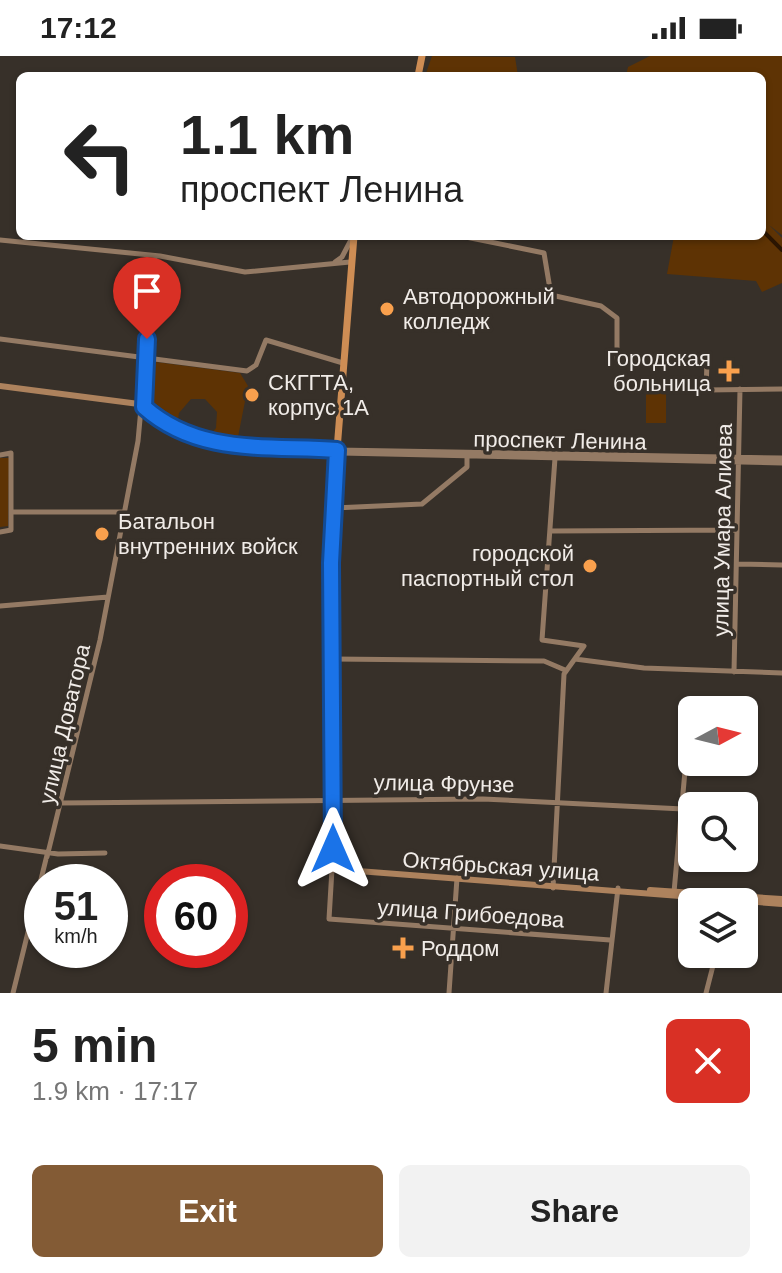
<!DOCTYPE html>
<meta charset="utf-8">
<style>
body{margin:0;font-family:Arial,sans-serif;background:#f2f2f2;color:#222;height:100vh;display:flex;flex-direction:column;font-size:30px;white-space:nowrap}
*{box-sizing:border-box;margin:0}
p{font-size:26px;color:#767676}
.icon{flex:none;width:44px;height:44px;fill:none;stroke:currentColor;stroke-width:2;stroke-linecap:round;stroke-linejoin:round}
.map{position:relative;height:937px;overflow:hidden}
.sheet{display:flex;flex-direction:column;background:#fff;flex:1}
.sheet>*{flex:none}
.top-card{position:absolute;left:16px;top:16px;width:750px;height:168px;border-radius:12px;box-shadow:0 2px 6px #0004;background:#fff;color:#222;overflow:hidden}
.needle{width:52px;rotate:83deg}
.buttons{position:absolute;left:678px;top:640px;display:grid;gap:16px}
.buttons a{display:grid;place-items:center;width:80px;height:80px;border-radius:12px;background:#fff;box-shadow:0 2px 6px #0004;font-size:40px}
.speed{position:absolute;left:24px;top:808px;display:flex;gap:16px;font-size:40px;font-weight:700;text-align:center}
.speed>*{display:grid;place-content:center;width:104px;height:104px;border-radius:50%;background:#fff;box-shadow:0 2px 6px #0004;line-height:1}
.speed small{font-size:20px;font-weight:400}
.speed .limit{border:12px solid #d22;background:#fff;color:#111}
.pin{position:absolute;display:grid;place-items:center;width:68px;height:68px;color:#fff;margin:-82px -34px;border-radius:50% 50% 50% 0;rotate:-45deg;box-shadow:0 0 8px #0007}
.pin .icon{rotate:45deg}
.me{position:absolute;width:88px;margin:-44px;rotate:0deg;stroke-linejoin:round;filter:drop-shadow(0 0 6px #0008)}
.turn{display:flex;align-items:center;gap:28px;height:168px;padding:0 32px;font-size:36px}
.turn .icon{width:104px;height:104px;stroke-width:2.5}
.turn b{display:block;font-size:56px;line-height:68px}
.round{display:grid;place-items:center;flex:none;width:84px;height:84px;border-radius:12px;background:#f2f2f2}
.headline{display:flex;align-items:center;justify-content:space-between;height:136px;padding:0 32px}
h1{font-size:48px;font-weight:700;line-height:60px}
.action{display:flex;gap:16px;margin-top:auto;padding:16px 32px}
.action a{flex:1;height:92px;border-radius:12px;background:#835b35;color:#fff;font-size:32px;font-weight:700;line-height:92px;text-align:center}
.action a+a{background:#f2f2f2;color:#222}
.status{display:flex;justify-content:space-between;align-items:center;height:56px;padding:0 40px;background:#fff;direction:ltr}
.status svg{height:22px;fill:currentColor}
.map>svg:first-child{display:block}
.green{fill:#5e3304}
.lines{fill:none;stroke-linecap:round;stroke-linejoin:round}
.canal{stroke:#2a1502;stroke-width:4}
.secondary{stroke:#947a64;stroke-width:5}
.primary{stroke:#ad825d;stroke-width:6}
.highway{stroke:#ce8d54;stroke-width:7}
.route-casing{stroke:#114b97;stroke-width:20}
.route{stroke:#1a73e8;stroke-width:14}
.poi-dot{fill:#f9a04d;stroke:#373029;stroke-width:3}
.labels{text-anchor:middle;stroke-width:7;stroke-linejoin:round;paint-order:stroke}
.poi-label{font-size:22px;fill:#f1ece8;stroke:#373029;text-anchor:start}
.street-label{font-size:22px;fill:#f1ece8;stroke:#373029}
</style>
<div class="status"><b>17:12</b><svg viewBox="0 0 49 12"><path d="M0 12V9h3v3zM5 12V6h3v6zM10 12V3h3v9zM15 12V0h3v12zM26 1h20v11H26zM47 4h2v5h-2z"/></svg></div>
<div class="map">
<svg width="782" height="937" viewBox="0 0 782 937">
<rect width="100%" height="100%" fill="#373029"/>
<path class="green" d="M 432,0 L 515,1 L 518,20 L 425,20 Z
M 650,0 L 782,0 L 782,179 L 769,169 L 782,182 L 782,227 L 762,236 L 756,225 L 667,218 L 674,180 L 762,180 L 762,166 L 766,167 L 762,165 L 762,20 L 626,20 L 628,11 Z
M 148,305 L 240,317 L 248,330 L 237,386 L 207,383 L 216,372 L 217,356 L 205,343 L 191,343 L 179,357 L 177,369 L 148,349 Z
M 646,335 L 666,335 L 666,367 L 646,367 Z
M 0,402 L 9,402 L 8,470 L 0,471 Z"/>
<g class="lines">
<path class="canal" d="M 762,174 L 782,194"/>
<path class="secondary" d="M 461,180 L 544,197 L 551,239 L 601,250 L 617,262 L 617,303 L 621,306 L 707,306 L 706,334 L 782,333
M 0,184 L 160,200 L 245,216 L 350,206
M 335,206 L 342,201 L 353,180
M 0,283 L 247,315 L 256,309 L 266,284 L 343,307
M 337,394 L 341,397 L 782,407
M 337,394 L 782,402
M 0,399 L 11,397 L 11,474 L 0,476
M 334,452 L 422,448 L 467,411 L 467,400
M 11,456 L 125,456
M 551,475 L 737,474
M 737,508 L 782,509
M 0,550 L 108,541
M 333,603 L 544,605 L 565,614
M 575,603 L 644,612 L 782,617
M 734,616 L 740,333
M 60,747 L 483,743 L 683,753
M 0,790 L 58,798 L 105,797
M 47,801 L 100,584 L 138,385 L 155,200
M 332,813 L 329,863 L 610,884
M 553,832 L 564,618 L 584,590 L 542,584 L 555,402
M 674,836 L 691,649 L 732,650
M 13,937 L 47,799
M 449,937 L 457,822
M 606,937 L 618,832
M 706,937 L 716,898"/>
<path class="primary" d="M 0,330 L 139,348 L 179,375 L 210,387 L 337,394 L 331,507 L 332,813
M 332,813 L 782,848
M 650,834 L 782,843"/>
<path class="highway" d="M 418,20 L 422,0
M 337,394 L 354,180"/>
</g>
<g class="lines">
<g class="route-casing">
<path id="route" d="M 147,283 L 144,351 C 199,400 269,389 337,394 L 331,507 L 333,793"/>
</g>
<use href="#route" class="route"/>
</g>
<g class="poi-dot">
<circle cx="387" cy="253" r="8"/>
<path d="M725 303h8v8h8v8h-8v8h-8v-8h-8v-8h8z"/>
<circle cx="252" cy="339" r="8"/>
<circle cx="102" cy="478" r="8"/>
<circle cx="590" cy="510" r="8"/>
<path d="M399 880h8v8h8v8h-8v8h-8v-8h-8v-8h8z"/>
</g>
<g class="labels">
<g class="poi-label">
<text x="403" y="248">Автодорожный<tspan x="403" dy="25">колледж</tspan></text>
<text x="711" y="310" text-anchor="end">Городская<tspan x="711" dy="25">больница</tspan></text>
<text x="268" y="334">СКГГТА,<tspan x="268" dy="25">корпус 1А</tspan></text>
<text x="118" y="473">Батальон<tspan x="118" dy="25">внутренних войск</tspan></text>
<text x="574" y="505" text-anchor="end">городской<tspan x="574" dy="25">паспортный стол</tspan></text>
<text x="421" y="900">Роддом</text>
</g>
<g class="street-label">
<text transform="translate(560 384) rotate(1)" y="8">проспект Ленина</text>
<text transform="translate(722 474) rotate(-89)" y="8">улица Умара Алиева</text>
<text transform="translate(64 668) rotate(-77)" y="8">улица Доватора</text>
<text transform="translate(444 727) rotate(1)" y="8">улица Фрунзе</text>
<text transform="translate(501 810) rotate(4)" y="8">Октябрьская улица</text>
<text transform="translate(471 857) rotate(4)" y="8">улица Грибоедова</text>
</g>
</g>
</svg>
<div class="buttons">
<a><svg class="needle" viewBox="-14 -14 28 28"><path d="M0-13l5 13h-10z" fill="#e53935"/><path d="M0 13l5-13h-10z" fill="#767676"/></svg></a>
<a><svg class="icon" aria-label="search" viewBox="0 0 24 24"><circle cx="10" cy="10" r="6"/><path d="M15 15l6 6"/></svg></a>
<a><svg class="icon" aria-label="layers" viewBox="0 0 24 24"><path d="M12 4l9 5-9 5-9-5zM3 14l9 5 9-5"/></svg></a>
</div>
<div class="speed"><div>51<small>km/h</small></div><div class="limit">60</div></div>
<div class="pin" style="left:147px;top:283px;background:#d93025"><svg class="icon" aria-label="arrive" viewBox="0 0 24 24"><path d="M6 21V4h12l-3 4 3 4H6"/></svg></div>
<svg class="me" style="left:333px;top:793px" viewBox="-20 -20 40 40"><path d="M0-17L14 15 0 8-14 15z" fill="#1a73e8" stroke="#fff" stroke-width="4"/></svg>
<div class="top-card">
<div class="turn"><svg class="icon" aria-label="left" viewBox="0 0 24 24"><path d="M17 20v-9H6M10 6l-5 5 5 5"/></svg><div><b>1.1 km</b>проспект Ленина</div></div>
</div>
</div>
<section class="sheet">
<div class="headline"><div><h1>5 min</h1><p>1.9 km · 17:17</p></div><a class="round" style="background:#d93025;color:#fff"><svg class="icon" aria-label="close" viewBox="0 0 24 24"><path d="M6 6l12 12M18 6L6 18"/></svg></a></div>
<div class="action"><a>Exit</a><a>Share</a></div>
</section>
